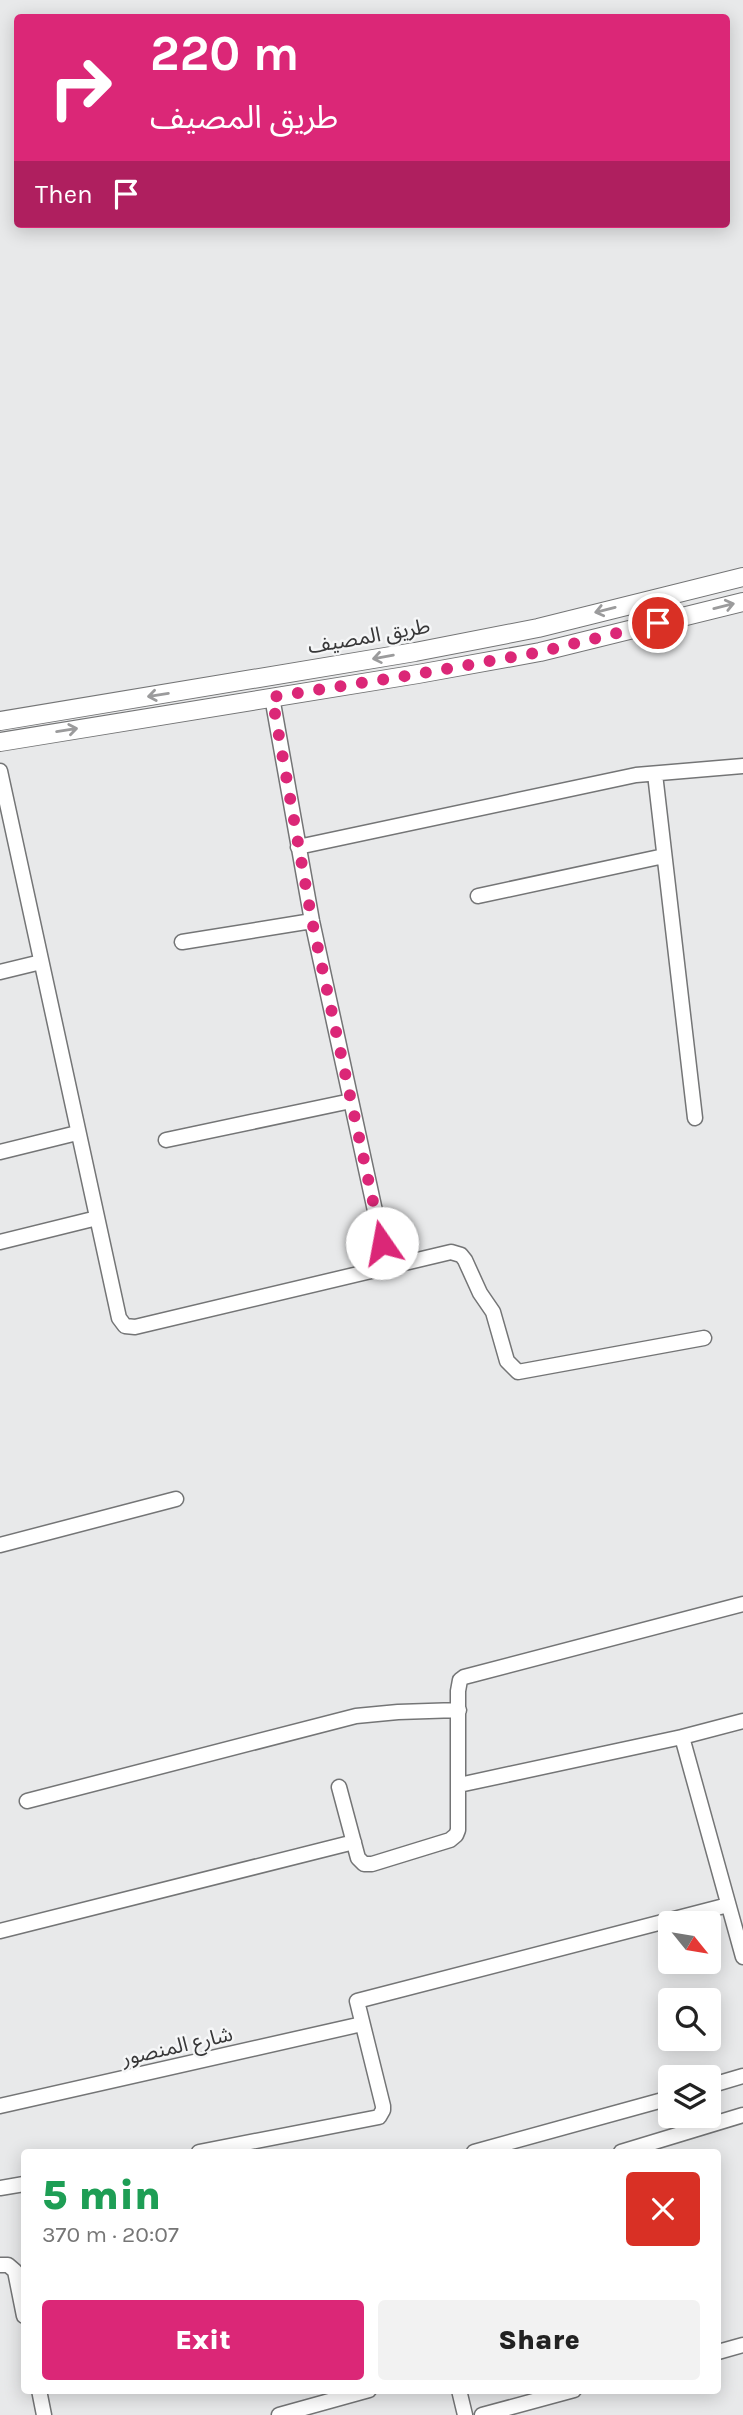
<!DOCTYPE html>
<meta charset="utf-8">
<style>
body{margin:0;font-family:Karla,"Noto Sans Arabic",sans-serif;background:#f2f2f2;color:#222;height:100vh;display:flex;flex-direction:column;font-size:26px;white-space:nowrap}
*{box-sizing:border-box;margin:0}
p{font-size:23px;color:#767676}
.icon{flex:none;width:38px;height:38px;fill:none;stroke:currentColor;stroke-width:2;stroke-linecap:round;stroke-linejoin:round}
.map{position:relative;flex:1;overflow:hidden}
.sheet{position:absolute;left:21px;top:2149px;width:700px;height:245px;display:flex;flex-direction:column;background:#fff;border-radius:7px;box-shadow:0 4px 18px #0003}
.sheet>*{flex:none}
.guide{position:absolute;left:14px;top:14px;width:716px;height:214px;border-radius:7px;box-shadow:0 4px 18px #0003;background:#db2777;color:#fff;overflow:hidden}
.needle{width:46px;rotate:120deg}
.controls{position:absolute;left:658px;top:1911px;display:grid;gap:14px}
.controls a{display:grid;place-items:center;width:63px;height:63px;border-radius:7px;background:#fff;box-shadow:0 4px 18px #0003;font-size:35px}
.pin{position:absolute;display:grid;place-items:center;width:60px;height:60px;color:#fff;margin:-30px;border:4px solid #fff;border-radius:50%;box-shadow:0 2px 7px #0007}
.me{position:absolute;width:77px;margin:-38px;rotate:348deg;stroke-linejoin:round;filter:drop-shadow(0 0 5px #0008)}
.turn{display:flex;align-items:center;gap:24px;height:147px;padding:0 21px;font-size:32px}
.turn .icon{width:91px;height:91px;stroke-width:2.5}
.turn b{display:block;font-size:49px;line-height:60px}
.then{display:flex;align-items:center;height:66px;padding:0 21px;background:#0003;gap:14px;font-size:26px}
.round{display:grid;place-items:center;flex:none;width:74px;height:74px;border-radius:7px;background:#f2f2f2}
.summary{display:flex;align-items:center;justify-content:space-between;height:119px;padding:0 21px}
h1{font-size:42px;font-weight:800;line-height:52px;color:#1e9e55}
.primary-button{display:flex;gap:14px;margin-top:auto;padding:14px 21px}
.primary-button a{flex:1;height:80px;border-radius:7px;background:#db2777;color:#fff;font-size:28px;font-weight:800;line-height:80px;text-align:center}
.primary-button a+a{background:#f2f2f2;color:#222}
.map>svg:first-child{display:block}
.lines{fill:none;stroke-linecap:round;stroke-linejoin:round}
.minor-casing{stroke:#747576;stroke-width:17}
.tertiary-casing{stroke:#747576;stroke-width:20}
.minor{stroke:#fff;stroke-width:14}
.tertiary{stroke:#fff;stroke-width:18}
.oneway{stroke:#9b9b9c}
.route{stroke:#db2777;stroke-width:12;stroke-dasharray:0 21.6}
.labels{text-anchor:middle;stroke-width:5;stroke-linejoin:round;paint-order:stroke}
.street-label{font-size:21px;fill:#373738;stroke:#f5f6f7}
</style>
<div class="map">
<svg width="743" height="2415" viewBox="0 0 743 2415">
<rect width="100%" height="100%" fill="#e8e9ea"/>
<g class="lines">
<g class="minor-casing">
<path id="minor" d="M 272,697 L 312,921 L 387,1266
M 0,771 L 119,1318 L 125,1326 L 135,1327 L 451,1252 L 461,1255 L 465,1260 L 480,1293 L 493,1312 L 507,1361 L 518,1372 L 704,1338
M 655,774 L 695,1118
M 298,847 L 636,775 L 743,766
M 478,896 L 664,856
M 182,942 L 312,921
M 0,972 L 41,962
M 166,1140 L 351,1101
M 0,1152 L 77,1133
M 0,1242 L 97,1218
M 0,1545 L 176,1499
M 682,1737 L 743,1957
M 459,1785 L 682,1737 L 743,1721
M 339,1787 L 358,1858 L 364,1864 L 372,1864 L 450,1840 L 456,1835 L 458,1830 L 458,1691 L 460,1680 L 464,1677 L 743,1604
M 27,1801 L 356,1716 L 398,1712 L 459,1710
M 0,1931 L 354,1842
M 709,2086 L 743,2076
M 0,2106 L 362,2024
M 199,2152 L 379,2117 L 383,2110 L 383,2106 L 357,2001 L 728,1905
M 474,2152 L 670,2098
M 621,2152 L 743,2115
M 0,2188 L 24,2184
M 0,2265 L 8,2265 L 15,2271 L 24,2316
M 718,2352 L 743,2345
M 39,2390 L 44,2415
M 459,2390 L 465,2415
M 279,2415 L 369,2390
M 482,2415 L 574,2390"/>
</g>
<g class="tertiary-casing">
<path id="tertiary" d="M 0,721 L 415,652 L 538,628 L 743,577
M 0,742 L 418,674 L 540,652 L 743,602"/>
</g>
<use href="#minor" class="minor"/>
<use href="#tertiary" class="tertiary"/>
</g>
<defs><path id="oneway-shaft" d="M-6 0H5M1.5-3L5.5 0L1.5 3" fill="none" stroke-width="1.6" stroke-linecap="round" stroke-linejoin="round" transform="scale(1.75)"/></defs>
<g class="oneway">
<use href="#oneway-shaft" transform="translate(724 606) rotate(-14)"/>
<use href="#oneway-shaft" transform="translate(605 610) rotate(166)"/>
<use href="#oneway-shaft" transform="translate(383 657) rotate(170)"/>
<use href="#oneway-shaft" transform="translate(158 695) rotate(171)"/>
<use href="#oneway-shaft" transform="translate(67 730) rotate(-9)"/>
</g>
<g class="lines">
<path class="route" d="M 382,1243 L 312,921 L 272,697 L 418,674 L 540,652 L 658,623"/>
</g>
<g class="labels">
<g class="street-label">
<text transform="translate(369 636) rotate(-10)" y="7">طريق المصيف</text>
<text transform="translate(177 2046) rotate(-13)" y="7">شارع المنصور</text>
</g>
</g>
</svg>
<div class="controls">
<a><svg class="needle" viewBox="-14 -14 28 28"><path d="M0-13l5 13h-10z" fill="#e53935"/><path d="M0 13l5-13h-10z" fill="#767676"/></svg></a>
<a><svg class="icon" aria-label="search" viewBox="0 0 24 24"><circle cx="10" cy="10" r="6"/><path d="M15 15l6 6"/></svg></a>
<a><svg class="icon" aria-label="layers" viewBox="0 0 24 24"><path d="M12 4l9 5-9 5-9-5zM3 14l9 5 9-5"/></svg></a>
</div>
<div class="pin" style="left:658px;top:623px;background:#d93025"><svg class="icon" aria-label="arrive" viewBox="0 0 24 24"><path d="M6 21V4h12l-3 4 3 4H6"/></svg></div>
<svg class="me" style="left:382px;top:1243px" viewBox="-20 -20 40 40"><circle r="19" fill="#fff"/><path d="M0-13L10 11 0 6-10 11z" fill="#db2777"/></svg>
<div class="guide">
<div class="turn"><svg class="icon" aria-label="right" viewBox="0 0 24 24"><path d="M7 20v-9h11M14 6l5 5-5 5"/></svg><div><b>220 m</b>طريق المصيف</div></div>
<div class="then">Then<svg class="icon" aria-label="arrive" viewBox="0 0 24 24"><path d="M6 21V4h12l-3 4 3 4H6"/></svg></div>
</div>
<section class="sheet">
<div class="summary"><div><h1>5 min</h1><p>370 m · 20:07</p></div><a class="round" style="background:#d93025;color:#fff"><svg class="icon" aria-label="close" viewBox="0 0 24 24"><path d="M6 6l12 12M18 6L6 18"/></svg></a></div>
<div class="primary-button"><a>Exit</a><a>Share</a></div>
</section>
</div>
